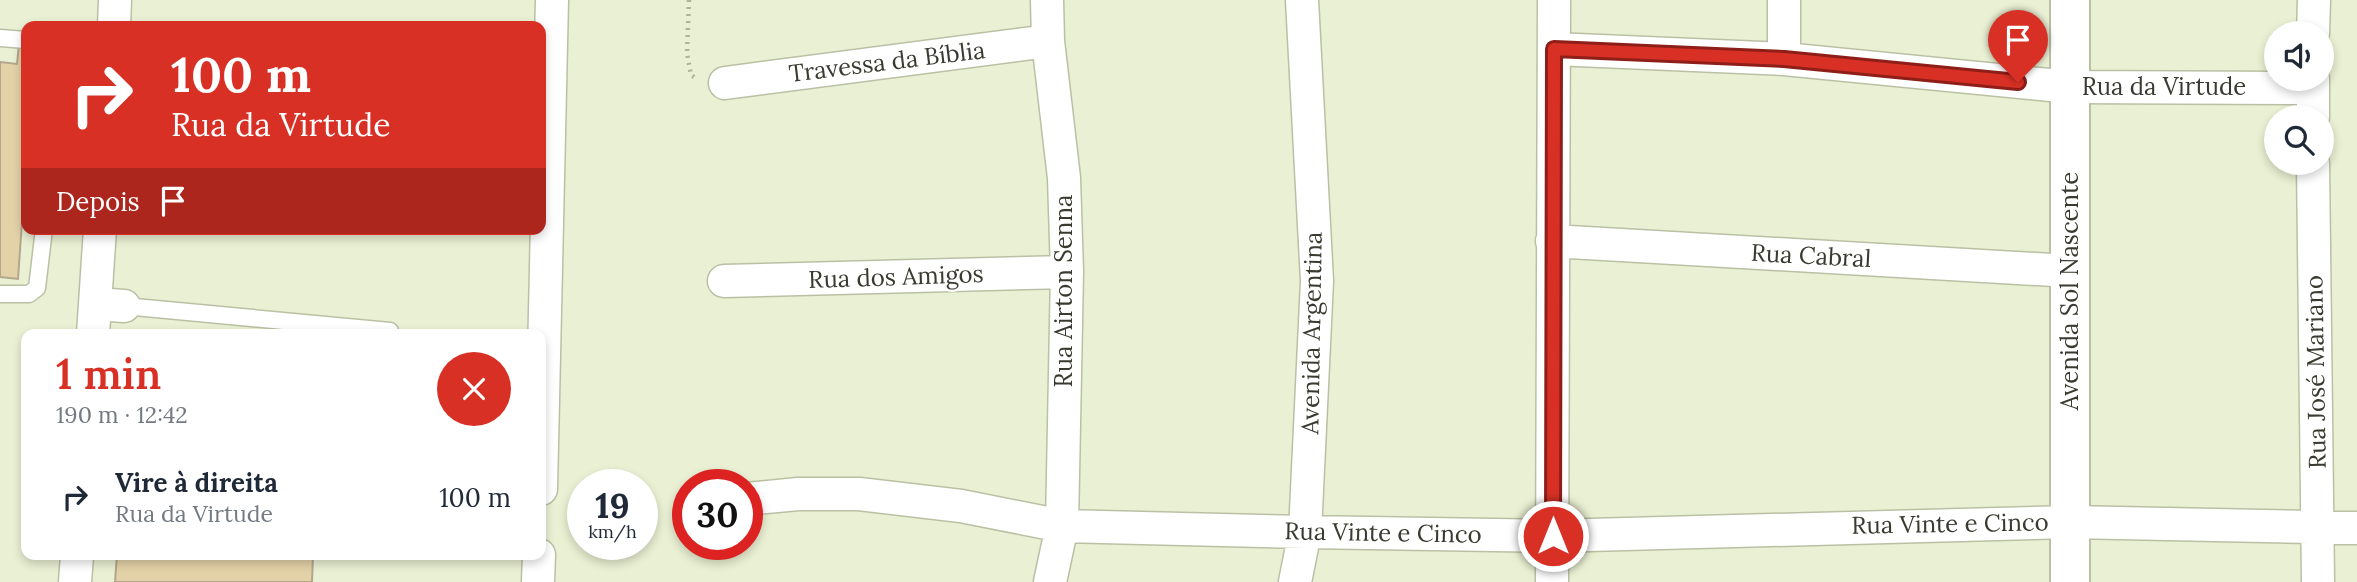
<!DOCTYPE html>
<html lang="pt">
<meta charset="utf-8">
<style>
body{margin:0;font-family:Lora,serif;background:#f2f2f3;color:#1f2937;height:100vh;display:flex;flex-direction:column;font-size:26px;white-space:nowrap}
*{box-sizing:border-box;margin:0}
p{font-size:23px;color:#747a83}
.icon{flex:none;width:38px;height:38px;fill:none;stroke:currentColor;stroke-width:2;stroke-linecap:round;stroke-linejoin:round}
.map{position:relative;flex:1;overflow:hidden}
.details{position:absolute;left:21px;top:329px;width:525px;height:231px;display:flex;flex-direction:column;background:#fff;border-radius:14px;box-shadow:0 4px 10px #0003}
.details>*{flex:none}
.guide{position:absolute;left:21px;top:21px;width:525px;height:214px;border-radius:14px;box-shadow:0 4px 10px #0003;background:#d93025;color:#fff;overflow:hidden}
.controls{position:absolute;left:2264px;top:21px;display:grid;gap:14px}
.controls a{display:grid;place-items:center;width:70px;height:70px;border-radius:50%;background:#fff;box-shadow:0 4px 10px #0003;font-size:35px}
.speed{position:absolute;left:567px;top:469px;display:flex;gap:14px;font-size:35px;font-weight:700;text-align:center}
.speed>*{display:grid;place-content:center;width:91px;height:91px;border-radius:50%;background:#fff;box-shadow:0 4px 10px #0003;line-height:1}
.speed small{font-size:18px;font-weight:400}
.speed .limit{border:10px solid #d22;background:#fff;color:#111}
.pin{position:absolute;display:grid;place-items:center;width:60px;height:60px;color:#fff;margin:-72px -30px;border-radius:50% 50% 50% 0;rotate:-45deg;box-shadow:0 0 7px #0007}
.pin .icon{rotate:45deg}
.me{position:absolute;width:77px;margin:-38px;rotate:0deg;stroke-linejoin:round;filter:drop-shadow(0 0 5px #0008)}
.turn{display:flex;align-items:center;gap:24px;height:147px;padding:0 35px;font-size:32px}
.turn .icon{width:91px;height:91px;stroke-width:2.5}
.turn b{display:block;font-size:49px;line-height:60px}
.then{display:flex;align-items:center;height:66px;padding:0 35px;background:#0003;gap:14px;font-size:26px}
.round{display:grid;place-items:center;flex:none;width:74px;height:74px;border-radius:37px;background:#f2f2f3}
.summary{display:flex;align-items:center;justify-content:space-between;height:119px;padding:0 35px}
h1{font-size:42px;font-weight:600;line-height:52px;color:#d93025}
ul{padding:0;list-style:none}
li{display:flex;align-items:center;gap:21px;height:98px;padding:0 35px}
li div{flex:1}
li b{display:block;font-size:26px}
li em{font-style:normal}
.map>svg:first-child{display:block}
.building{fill:#e3d2a8;stroke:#b2a68d;stroke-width:2}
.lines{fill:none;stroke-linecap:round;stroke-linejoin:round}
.service-casing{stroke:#bac0a4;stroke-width:19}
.minor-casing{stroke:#bac0a4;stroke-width:35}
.secondary-casing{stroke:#bac0a4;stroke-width:42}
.path{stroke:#afb39c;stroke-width:4.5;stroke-dasharray:2 5;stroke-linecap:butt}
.service{stroke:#fff;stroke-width:16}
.minor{stroke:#fff;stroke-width:32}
.secondary{stroke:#fff;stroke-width:38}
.route-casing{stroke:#8d1f18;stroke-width:18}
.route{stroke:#d93025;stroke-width:12}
.labels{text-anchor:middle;stroke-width:5;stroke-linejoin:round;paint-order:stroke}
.street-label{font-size:24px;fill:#393b30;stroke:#fff}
</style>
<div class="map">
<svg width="2357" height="582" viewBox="0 0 2357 582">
<rect width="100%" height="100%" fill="#eaf0d3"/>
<path class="building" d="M 19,44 L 26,44 L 26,164 L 18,279 L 0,277 L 0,62 L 17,64 Z
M 117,555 L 313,555 L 312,582 L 115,582 Z"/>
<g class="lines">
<g class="service-casing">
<path id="service" d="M 0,38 L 26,40
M 0,294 L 29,294 L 37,288 L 44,229
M 124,306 L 390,331"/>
</g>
<g class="minor-casing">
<path id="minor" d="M 1047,0 L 1048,41 L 1064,178 L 1067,272 L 1062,526 L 1050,582
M 114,26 L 115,0
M 2313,33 L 2314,0
M 1554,49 L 1784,59 L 2070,87 L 2313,88
M 1784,59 L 1784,0
M 725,83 L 1048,41
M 2313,117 L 2313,79
M 2313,163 L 2318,582
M 1552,241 L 2070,271
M 724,281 L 1067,272
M 95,304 L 124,306
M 93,334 L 100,229
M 541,489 L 552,0
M 747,499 L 798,494 L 859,494 L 961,506 L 1062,526 L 1305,532 L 1553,536 L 2070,522 L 2357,528
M 75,582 L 77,555
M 538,582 L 539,555
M 1295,582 L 1305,532 L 1317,281 L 1302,0
M 1552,582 L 1554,0"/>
</g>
<g class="secondary-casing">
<path id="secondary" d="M 2070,0 L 2070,582"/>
</g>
<path class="path" d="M 689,0 L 687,53 L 691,75 L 694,77"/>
<use href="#service" class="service"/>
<use href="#minor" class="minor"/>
<use href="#secondary" class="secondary"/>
</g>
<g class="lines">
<g class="route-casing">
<path id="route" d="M 1553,536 L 1554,49 L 1784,59 L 2018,82"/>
</g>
<use href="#route" class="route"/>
</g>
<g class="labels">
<g class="street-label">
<text transform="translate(887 62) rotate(-7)" y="8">Travessa da Bíblia</text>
<text x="2164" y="95">Rua da Virtude</text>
<text transform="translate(1811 256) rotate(3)" y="8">Rua Cabral</text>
<text transform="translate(896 277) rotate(-2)" y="8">Rua dos Amigos</text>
<text transform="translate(1064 291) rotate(-90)" y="8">Rua Airton Senna</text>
<text transform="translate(2070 291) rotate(-90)" y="8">Avenida Sol Nascente</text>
<text transform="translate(1312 333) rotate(-89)" y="8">Avenida Argentina</text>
<text transform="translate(2316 372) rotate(-91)" y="8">Rua José Mariano</text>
<text transform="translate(1950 524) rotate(-1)" y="8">Rua Vinte e Cinco</text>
<text transform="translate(1383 533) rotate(1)" y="8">Rua Vinte e Cinco</text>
</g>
</g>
</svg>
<div class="controls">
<a><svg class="icon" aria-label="sound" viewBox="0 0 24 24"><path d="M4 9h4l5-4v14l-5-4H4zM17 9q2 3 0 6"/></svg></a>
<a><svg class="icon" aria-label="search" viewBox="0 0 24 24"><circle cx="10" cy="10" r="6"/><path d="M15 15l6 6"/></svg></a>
</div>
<div class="speed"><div>19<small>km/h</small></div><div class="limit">30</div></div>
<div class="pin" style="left:2018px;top:82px;background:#d93025"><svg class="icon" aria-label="arrive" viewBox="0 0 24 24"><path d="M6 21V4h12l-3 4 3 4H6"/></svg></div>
<svg class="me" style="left:1553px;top:536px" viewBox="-20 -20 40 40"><circle r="17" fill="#d93025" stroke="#fff" stroke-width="3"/><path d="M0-11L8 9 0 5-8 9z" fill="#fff"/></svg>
<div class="guide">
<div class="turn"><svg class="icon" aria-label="right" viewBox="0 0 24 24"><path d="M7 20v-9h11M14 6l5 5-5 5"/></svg><div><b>100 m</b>Rua da Virtude</div></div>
<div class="then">Depois<svg class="icon" aria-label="arrive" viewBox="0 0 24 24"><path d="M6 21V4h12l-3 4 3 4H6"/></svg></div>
</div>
<section class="details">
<div class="summary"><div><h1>1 min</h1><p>190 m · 12:42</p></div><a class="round" style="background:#d93025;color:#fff"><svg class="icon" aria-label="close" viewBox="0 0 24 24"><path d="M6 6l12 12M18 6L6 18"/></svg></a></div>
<ul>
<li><svg class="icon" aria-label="right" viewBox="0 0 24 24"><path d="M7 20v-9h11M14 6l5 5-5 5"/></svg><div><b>Vire à direita</b><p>Rua da Virtude</p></div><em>100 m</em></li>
</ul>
</section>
</div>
